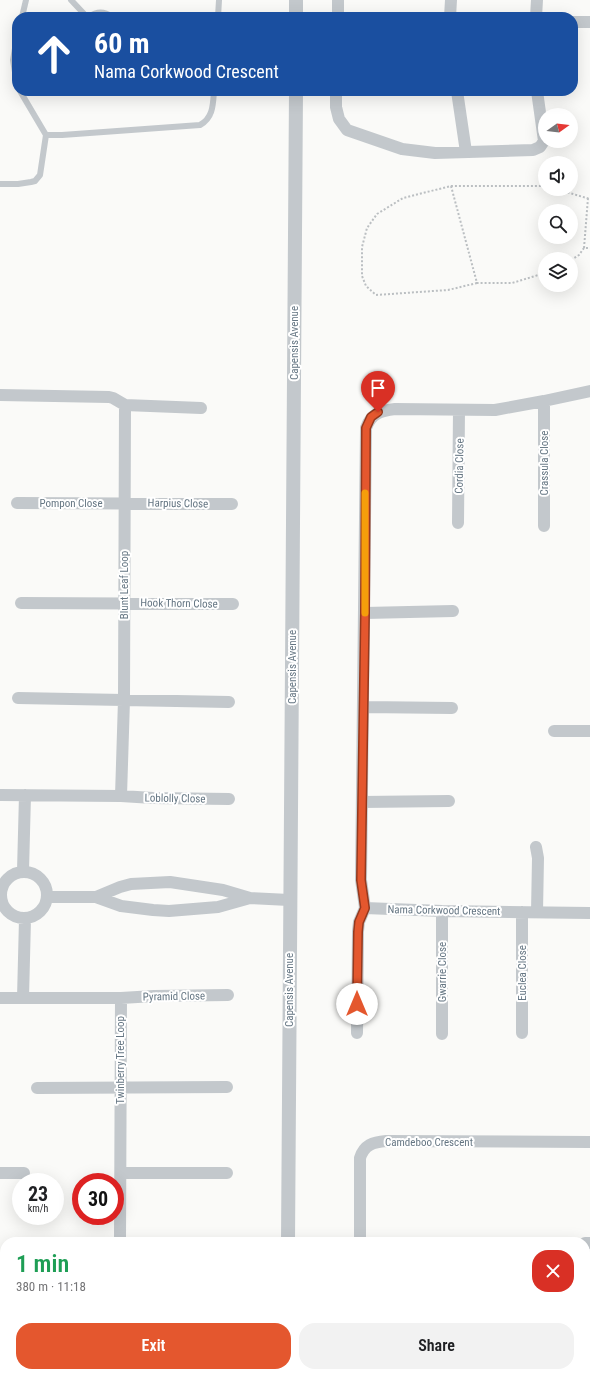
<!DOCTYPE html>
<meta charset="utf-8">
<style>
body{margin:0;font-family:"Roboto Condensed",sans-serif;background:#f2f2f2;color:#202124;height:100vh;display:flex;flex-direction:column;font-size:15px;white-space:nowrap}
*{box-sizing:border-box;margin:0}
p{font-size:13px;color:#757577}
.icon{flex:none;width:22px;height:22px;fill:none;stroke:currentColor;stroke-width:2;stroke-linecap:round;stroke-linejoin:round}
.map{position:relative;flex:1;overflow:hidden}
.sheet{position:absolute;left:0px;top:1237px;width:590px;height:140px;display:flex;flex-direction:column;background:#fff;border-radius:16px 16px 0 0;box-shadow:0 4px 16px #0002}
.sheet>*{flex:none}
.guide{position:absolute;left:12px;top:12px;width:566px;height:84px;border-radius:16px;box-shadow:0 4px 16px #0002;background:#1a4fa0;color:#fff;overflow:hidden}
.needle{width:26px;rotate:75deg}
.tools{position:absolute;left:538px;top:108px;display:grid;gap:8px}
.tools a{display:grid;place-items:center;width:40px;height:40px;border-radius:50%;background:#fff;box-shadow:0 4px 16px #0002;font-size:20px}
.speed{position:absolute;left:12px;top:1173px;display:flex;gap:8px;font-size:20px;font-weight:700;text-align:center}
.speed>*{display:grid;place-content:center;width:52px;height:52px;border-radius:50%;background:#fff;box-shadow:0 4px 16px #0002;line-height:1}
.speed small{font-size:10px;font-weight:400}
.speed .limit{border:6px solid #d22;background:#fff;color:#111}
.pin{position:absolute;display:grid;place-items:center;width:34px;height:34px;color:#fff;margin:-41px -17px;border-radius:50% 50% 50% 0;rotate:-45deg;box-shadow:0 0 4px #0007}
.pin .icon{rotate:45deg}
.me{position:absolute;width:44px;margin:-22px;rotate:0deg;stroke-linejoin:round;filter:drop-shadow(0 0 3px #0008)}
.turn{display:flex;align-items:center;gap:14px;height:84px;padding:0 16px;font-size:18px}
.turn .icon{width:52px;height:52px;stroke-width:2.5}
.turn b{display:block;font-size:28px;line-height:34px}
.round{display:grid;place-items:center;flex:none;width:42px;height:42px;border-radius:16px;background:#f2f2f2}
.overview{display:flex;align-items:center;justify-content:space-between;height:68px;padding:0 16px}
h1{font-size:24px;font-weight:600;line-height:30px;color:#1e9e55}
.action{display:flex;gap:8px;margin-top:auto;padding:8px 16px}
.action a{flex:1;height:46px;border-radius:16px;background:#e4572e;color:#fff;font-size:16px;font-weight:600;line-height:46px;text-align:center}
.action a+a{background:#f2f2f2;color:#202124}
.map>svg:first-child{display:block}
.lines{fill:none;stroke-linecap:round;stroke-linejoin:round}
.path{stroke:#bbbfc2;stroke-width:2;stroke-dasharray:2 2;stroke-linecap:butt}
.service{stroke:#c3c8cc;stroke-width:6}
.minor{stroke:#c3c8cc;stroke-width:12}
.tertiary{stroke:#c3c8cc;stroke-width:14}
.route-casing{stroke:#94391e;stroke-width:10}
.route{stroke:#e4572e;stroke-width:7}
.slow{stroke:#f59e0b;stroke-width:7}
.labels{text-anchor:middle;stroke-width:4;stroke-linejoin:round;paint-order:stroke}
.street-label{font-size:11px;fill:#657683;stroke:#fff}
</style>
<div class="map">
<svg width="590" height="1377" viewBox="0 0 590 1377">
<rect width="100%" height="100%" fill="#fafaf8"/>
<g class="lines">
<path class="path" d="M 451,186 L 477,283 L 512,283 L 545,273
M 556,189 L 590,199
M 584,248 L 588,198
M 571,260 L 579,255 L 584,248 L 590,248
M 477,283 L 448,290 L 376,295 L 366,286 L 362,276 L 362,247 L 367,228 L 377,214 L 403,198 L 451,186 L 545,186"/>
<path class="service" d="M 71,0 L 87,17
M 22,17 L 26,0
M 89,17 C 97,11 104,11 112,17
M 218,17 L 219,0
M 17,37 L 13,60 L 17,84
M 46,135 L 62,135 L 200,125 C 213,118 213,105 214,91
M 0,184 L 18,184 L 31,182 L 35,181 L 40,175 L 46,135 L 20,91"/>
<path class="minor" d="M 338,17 L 338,0
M 450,17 L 451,0
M 536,17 L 537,0
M 573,22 L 590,22
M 336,91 L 336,107 L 339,119 L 347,130 L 402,149 L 435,153 L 533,150 L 540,147 L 544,141 L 537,91
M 457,91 L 466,152
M 0,395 L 109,397 L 113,398 L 125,405
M 125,405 L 201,408
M 17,503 L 232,504
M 458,523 L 459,410
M 544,526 L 544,401
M 21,603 L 233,604
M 365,613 L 453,611
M 18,698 L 229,702
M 364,707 L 452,708
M 554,731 L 590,731
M 0,795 L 121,796 L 153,798 L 229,799
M 121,796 L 124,700 L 125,405
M 362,802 L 449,801
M 536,847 L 538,858 L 537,912
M 23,871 L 25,795
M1 895a23 23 0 1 1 46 0a23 23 0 1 1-46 0Z
M 48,897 L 96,897 L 121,906 L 153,910 L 169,911 L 218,907 L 250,898
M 96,897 L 120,887 L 131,884 L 170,882 L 223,890 L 250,898 L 289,900
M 365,908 L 361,880 L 366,428 C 371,413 381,411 395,409 L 495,410 L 544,401 L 590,391
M 365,908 L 442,911 L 590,913
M 522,912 L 522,1033
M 0,998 L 121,998 L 154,996 L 228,995
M 23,998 L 25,919
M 357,1033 L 358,931 L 359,922 L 365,908
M 442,1034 L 442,911
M 37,1088 L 227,1087
M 0,1173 L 24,1173
M 121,1173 L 227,1173
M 120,1242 L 121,998
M 360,1242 L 360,1158 C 364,1145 373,1142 386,1141 L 590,1142
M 585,1243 L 590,1243
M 0,1277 L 5,1289
M 585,1329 L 590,1329
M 0,1352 L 5,1350
M 40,1372 L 43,1377
M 151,1372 L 153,1377
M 411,1372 L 414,1377
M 163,1377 L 173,1372"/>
<path class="tertiary" d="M 296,17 L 296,0
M 288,1242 L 296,91
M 334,1372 L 336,1377"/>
</g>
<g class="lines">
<g class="route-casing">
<path id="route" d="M 357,1004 L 358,932 L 359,922 L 365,908 L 361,880 L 365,613 L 366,428 L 371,417 L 378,412"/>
</g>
<use href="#route" class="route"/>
<path class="slow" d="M 365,613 L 365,493"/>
</g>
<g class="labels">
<g class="street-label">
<text transform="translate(294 343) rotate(-90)" y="4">Capensis Avenue</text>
<text transform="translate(544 463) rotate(-90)" y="4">Crassula Close</text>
<text transform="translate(459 466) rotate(-89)" y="4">Cordia Close</text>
<text x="71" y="507">Pompon Close</text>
<text transform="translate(178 503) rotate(1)" y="4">Harpius Close</text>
<text transform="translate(124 585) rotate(-90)" y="4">Blunt Leaf Loop</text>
<text transform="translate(179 603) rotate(1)" y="4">Hook Thorn Close</text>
<text transform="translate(292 667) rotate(-90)" y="4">Capensis Avenue</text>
<text transform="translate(175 798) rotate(1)" y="4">Loblolly Close</text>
<text transform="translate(444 910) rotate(1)" y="4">Nama Corkwood Crescent</text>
<text transform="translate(442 972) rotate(-90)" y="4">Gwarrie Close</text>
<text transform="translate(522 973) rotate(-90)" y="4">Euclea Close</text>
<text transform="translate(289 990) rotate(-90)" y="4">Capensis Avenue</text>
<text transform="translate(174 996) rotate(-1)" y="4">Pyramid Close</text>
<text transform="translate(120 1060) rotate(-90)" y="4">Twinberry Tree Loop</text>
<text x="429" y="1146">Camdeboo Crescent</text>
</g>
</g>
</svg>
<div class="tools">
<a><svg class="needle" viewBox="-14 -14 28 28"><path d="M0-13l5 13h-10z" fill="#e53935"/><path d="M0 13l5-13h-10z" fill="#757577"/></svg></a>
<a><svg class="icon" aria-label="sound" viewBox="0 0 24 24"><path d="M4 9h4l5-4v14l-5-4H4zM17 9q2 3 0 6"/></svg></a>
<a><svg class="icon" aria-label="search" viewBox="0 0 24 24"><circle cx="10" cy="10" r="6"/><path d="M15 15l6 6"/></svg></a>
<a><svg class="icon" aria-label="layers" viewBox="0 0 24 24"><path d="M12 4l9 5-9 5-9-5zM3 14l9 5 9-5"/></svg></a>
</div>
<div class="speed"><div>23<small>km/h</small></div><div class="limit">30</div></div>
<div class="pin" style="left:378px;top:412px;background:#d93025"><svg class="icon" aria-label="arrive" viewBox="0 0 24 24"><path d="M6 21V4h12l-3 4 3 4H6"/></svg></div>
<svg class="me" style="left:357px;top:1004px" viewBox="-20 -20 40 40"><circle r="19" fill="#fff"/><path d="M0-13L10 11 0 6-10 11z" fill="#e4572e"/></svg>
<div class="guide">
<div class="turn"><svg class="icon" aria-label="ahead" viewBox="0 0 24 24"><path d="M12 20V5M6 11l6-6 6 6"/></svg><div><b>60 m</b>Nama Corkwood Crescent</div></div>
</div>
<section class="sheet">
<div class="overview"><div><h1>1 min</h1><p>380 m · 11:18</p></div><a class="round" style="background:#d93025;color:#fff"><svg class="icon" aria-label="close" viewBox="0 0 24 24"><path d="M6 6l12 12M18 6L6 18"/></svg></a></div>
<div class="action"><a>Exit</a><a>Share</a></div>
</section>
</div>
